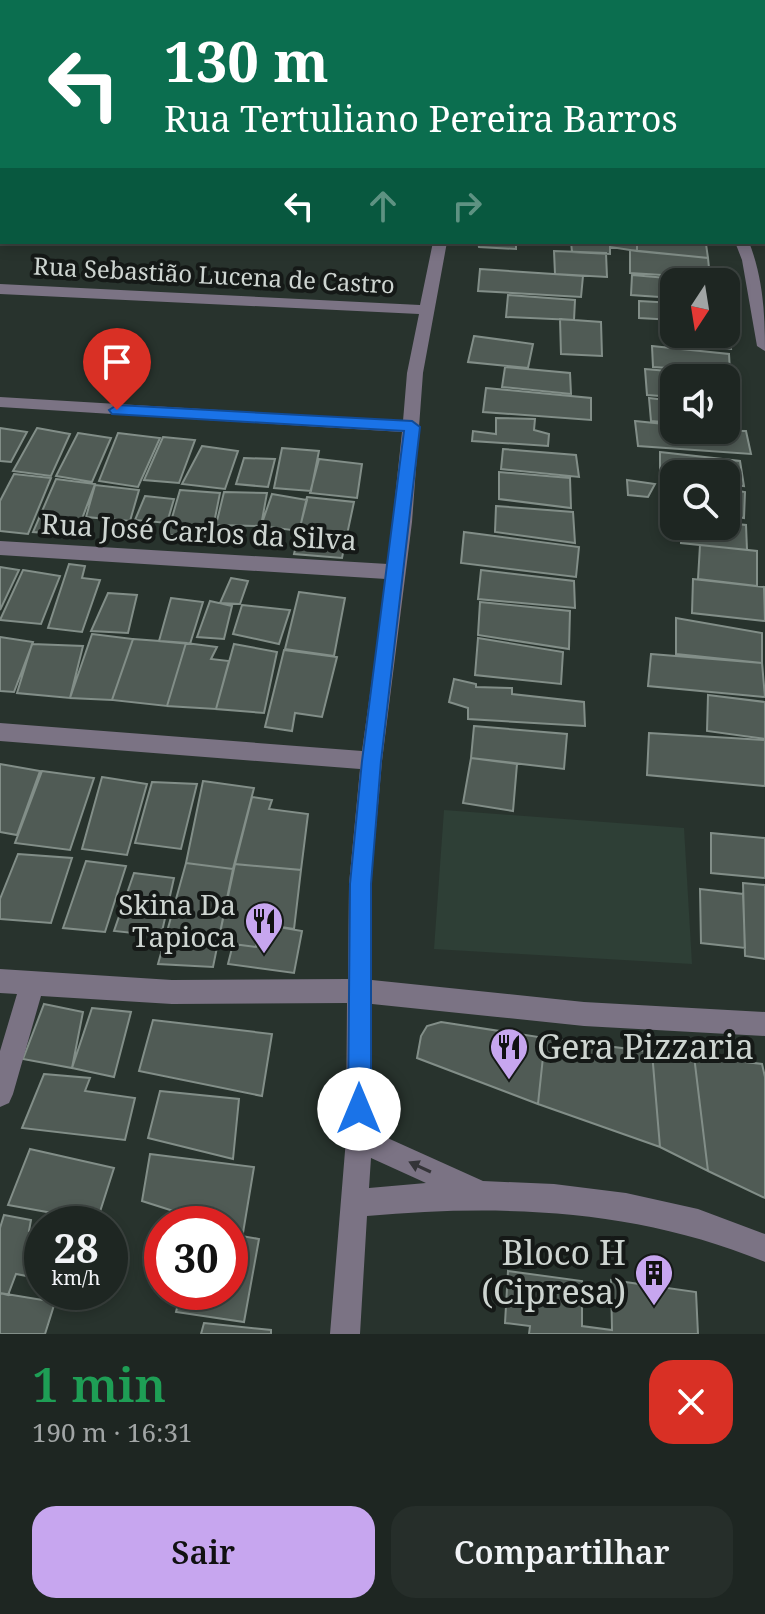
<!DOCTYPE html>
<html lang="pt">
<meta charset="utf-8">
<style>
body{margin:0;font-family:"Noto Serif",serif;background:#262e2a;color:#f1f3f6;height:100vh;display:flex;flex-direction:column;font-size:30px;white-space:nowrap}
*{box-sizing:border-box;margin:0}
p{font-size:26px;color:#a1a5a5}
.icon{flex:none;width:44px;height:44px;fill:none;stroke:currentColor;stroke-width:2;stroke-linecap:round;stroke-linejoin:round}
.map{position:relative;height:1334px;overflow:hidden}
.panel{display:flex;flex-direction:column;background:#1e2622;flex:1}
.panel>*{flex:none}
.guide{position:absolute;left:0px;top:0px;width:766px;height:244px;box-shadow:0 4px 12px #0003,0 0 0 2px #3c4340;background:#0b6e4f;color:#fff;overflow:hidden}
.needle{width:52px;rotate:192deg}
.fabs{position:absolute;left:660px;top:268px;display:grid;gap:16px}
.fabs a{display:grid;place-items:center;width:80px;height:80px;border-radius:16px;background:#1e2622;box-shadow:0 4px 12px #0003,0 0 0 2px #3c4340;font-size:40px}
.speed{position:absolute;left:24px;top:1206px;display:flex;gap:16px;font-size:40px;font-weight:700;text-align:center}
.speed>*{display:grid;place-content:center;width:104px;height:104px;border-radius:50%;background:#1e2622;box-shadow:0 4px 12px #0003,0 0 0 2px #3c4340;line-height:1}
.speed small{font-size:20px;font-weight:400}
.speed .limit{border:12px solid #d22;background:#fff;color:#111}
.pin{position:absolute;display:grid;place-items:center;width:68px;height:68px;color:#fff;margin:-82px -34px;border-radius:50% 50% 50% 0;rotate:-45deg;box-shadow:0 0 8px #0007}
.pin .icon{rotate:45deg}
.me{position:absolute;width:88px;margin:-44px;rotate:0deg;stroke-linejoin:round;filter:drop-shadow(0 0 6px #0008)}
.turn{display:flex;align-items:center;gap:28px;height:168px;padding:0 32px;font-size:36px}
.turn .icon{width:104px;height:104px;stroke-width:2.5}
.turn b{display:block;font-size:56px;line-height:68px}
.lanes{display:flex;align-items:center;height:76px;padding:0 32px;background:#0003;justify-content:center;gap:40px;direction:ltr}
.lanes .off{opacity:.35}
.round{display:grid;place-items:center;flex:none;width:84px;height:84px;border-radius:24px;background:#262e2a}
.overview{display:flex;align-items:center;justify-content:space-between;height:136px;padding:0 32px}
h1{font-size:48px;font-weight:600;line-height:60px;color:#1e9e55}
.cta{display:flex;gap:16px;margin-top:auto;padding:16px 32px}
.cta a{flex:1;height:92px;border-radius:24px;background:#c7a6ef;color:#111;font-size:32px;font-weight:600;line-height:92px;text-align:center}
.cta a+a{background:#262e2a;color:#f1f3f6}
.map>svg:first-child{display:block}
.built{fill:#2e3f36}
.building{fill:#505b55;stroke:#828e88;stroke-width:2}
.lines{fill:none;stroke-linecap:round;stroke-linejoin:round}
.minor{fill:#7b7384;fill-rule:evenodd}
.oneway{fill:#343438}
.route{fill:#1a73e8;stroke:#114b97;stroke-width:2}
.labels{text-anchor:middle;stroke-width:8;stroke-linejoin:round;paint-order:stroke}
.far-street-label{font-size:24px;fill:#ced5d1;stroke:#151917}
.street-label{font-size:28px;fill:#ced5d1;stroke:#151917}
.poi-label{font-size:28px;fill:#ced5d1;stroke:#151917;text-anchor:end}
.near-poi-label{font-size:34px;fill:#ced5d1;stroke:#151917;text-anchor:start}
</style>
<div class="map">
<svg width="765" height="1334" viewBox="0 0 765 1334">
<rect width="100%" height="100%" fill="#28332d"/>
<path class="built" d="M 444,810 L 684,828 L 692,964 L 434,949 Z"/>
<path class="building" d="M 478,242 L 516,242 L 516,249 L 479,247 Z
M 571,242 L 610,242 L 610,254 L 572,252 Z
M 610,242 L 637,242 L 637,251 L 610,247 Z
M 637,242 L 706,244 L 708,258 L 637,251 Z
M 630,250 L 708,258 L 710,278 L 630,273 Z
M 554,251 L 606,253 L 607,277 L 555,274 Z
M 480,269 L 583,276 L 581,297 L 478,291 Z
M 632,275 L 702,281 L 702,282 L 674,282 L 674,298 L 631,295 Z
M 508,295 L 575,300 L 574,320 L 506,317 Z
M 639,301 L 674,303 L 674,320 L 639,318 Z
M 560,319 L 601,322 L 602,356 L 561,354 Z
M 666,324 L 674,324 L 674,334 L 726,334 L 728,330 L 731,349 L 664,343 Z
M 474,336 L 533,344 L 528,368 L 468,362 Z
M 652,346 L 729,354 L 730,372 L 653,367 Z
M 505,367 L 570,373 L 571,394 L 502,387 Z
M 645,369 L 714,375 L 715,378 L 674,378 L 674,397 L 647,395 Z
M 486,388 L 591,398 L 591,420 L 483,412 Z
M 649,398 L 674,401 L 674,423 L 651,421 Z
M 496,418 L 535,419 L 534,430 L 549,434 L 548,446 L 472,441 L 473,431 L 496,434 Z
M 635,421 L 674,425 L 674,430 L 746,431 L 751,454 L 638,446 Z
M 0,428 L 27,432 L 11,462 L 0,461 Z
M 37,428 L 70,434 L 51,476 L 13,471 Z
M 78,433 L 111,438 L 92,482 L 56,476 Z
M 118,433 L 160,438 L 138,487 L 99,481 Z
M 163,437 L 195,440 L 179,483 L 144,480 Z
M 202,446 L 238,451 L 225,489 L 182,484 Z
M 282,448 L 319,451 L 311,491 L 274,488 Z
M 503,449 L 576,455 L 579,477 L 501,469 Z
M 660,452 L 740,461 L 744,486 L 726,484 L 726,474 L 674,474 L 674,479 L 660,478 Z
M 244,458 L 275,459 L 268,487 L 236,484 Z
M 319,459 L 362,464 L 357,498 L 310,493 Z
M 499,472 L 570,478 L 571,508 L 499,499 Z
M 14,474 L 51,478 L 28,534 L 0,531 L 0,501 Z
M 56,479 L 95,484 L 76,535 L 33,532 Z
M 627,480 L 655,484 L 648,497 L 628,495 Z
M 95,485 L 139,490 L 130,521 L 86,517 Z
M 726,489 L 745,492 L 744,518 L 726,515 Z
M 180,490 L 220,493 L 211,538 L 167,535 Z
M 224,492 L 267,493 L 261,526 L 216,525 Z
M 272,494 L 307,500 L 299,531 L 261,526 Z
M 145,496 L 174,499 L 167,523 L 135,520 Z
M 307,497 L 354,502 L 342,558 L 294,554 Z
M 496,506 L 573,512 L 575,543 L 495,532 Z
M 726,523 L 746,525 L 747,550 L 681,543 L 681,526 L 726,526 Z
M 464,532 L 579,547 L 576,577 L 461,563 Z
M 700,545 L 757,551 L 757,586 L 698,579 Z
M 69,564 L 85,566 L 82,578 L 100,580 L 82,632 L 48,628 Z
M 0,567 L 19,570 L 0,610 Z
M 23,570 L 60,576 L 41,624 L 0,620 Z
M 481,570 L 574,581 L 575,608 L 478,599 Z
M 231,578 L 248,581 L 240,604 L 220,603 Z
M 693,579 L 764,587 L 765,621 L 692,613 Z
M 299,592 L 345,598 L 334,656 L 285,649 Z
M 108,593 L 137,595 L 128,633 L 91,631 Z
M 171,598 L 203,602 L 190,644 L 159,641 Z
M 210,601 L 232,606 L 224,639 L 197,637 Z
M 480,602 L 570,611 L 569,649 L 478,635 Z
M 242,605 L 290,610 L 279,644 L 233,634 Z
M 676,618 L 762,633 L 762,663 L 676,654 Z
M 92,634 L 133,639 L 112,700 L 70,698 Z
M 0,637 L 33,642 L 14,692 L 0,691 Z
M 478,638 L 563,652 L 561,684 L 475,675 Z
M 133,639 L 186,643 L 167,706 L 112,700 Z
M 186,643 L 217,647 L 211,659 L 229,661 L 216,709 L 167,706 Z
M 32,644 L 83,646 L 70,698 L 17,693 Z
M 234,644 L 277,652 L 264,713 L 216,709 Z
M 284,650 L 337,657 L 322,717 L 295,713 L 292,731 L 265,727 Z
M 651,654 L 762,663 L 765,697 L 648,686 Z
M 454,679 L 476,684 L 476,687 L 512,688 L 512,694 L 584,702 L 585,726 L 468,719 L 468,708 L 449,702 Z
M 708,695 L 765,702 L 765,739 L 707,731 Z
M 474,726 L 567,734 L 564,769 L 471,758 Z
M 649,733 L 765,740 L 765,786 L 647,775 Z
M 471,758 L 517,764 L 513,811 L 463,803 Z
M 0,764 L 40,771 L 17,835 L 0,832 Z
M 42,771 L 94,778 L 70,850 L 15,843 Z
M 102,777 L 147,784 L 127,855 L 82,849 Z
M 203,781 L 254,788 L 233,869 L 186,863 Z
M 152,782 L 197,784 L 181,849 L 135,843 Z
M 252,797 L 272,800 L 269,809 L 308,814 L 301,870 L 235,864 Z
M 711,833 L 765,838 L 765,878 L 711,873 Z
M 18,854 L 72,858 L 51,923 L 0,919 L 0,899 Z
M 86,861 L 126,866 L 105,932 L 63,928 Z
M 186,863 L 233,869 L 213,967 L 158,964 Z
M 235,864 L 301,870 L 294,929 L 261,924 L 256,947 L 218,942 Z
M 134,873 L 174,878 L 161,936 L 114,931 Z
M 743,883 L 765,885 L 765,959 L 745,956 Z
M 700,889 L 743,894 L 745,948 L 701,943 Z
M 261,924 L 302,931 L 294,973 L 228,964 L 233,944 L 256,947 Z
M 44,1004 L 83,1012 L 72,1068 L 23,1059 Z
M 92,1008 L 131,1012 L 114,1077 L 72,1068 Z
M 153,1020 L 272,1034 L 262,1096 L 139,1071 Z
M 441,1022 L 545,1038 L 538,1104 L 417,1058 L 421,1036 L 427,1026 Z
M 545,1038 L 652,1052 L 660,1147 L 538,1104 Z
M 652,1052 L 694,1056 L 708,1171 L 660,1147 Z
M 694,1056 L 762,1064 L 765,1077 L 765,1198 L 708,1171 Z
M 44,1074 L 90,1078 L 85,1091 L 135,1098 L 125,1140 L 22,1128 Z
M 160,1091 L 239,1099 L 233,1159 L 148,1138 Z
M 30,1149 L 114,1168 L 97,1221 L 8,1205 Z
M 150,1154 L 254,1167 L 243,1233 L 230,1229 L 230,1224 L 214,1224 L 142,1201 Z
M 4,1215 L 31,1220 L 29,1231 L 42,1234 L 42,1279 L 16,1274 L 8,1295 L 0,1293 L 0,1228 Z
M 230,1234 L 259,1239 L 244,1322 L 176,1312 L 181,1292 L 230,1292 Z
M 508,1271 L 582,1281 L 582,1326 L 612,1330 L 611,1280 L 696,1292 L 698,1334 L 529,1334 L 530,1326 L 505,1323 Z
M 0,1293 L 55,1302 L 45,1334 L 0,1334 Z
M 204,1323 L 271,1330 L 271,1334 L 201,1334 Z"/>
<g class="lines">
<path class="minor" d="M 452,0 L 462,0 L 462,2 L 452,2 Z
M 0,9 L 2,9 L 2,15 L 0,15 Z
M 0,143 L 2,143 L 2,151 L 0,151 Z
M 0,183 L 2,183 L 2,191 L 0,191 Z
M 764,206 L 765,206 L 765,214 L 764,214 Z
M 433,242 L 447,242 L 423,373 L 412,522 L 382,761 L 371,884 L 372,980 L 584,1002 L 765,1012 L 765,1036 L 584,1026 L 372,1004 L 372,1131 L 483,1181 L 554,1184 L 626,1193 L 698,1209 L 765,1234 L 765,1262 C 637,1209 504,1204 367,1216 L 360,1334 L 330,1334 L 346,1139 L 347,1003 L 172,1004 L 41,996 L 13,1094 L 9,1103 L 0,1107 L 0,1051 L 17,994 L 0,993 L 0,969 L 172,980 L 348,979 L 349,884 L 360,769 L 0,741 L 0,723 L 362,751 L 386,579 L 0,555 L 0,541 L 388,564 L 402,432 L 0,407 L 0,397 L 403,421 L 407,373 L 419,314 L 0,294 L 0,284 L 420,305 ZM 371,1158 L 426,1183 L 369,1188 Z
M 735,242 L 749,242 C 763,278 765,313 765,351 L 757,346 L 742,260 Z"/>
</g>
<defs><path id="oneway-solid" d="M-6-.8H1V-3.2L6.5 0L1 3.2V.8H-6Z" transform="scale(2)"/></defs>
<use class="oneway" href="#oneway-solid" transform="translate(420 1167) rotate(-155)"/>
<path class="route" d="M 117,405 L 412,421 L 420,427 L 381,761 L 371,884 L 371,1109 L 368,1118 L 359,1121 L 351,1118 L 348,1109 L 350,884 L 362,761 L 404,431 L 112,414 L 109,410 Z"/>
<defs>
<g id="restaurant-pin" transform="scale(2)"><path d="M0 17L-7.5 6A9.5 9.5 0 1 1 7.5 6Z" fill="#c7a6ef" stroke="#151917"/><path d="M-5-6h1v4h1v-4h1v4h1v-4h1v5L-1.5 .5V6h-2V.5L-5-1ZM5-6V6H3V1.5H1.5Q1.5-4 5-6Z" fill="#111"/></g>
<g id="building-pin" transform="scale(2)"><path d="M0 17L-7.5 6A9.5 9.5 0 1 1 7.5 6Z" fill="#c7a6ef" stroke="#151917"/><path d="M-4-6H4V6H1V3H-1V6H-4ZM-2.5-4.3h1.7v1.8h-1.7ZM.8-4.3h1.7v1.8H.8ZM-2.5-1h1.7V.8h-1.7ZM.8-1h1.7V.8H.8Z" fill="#111"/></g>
</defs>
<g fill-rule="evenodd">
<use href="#restaurant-pin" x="264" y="921"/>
<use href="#restaurant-pin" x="509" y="1047"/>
<use href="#building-pin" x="654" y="1273"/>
</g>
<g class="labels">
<g class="far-street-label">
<text transform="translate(214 276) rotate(3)" y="8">Rua Sebastião Lucena de Castro</text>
</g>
<g class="street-label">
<text transform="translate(199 532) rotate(3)" y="10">Rua José Carlos da Silva</text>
</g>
<g class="poi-label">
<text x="236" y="915">Skina Da<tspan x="236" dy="32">Tapioca</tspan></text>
</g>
<g class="near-poi-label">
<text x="537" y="1059">Gera Pizzaria</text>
<text x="626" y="1265" text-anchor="end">Bloco H<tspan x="626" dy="39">(Cipresa)</tspan></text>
</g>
</g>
</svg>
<div class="fabs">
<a><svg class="needle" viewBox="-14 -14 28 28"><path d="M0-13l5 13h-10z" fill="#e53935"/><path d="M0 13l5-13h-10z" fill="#a1a5a5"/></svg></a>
<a><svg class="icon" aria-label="sound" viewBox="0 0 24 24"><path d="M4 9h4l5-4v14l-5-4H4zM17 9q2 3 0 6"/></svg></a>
<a><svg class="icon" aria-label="search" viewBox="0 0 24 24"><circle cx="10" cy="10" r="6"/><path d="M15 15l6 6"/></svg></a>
</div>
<div class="speed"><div>28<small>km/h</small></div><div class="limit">30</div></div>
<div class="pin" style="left:117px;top:410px;background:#d93025"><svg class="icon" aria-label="arrive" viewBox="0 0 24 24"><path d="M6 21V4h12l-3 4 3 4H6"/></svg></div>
<svg class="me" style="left:359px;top:1109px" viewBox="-20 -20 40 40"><circle r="19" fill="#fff"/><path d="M0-13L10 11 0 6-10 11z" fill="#1a73e8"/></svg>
<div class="guide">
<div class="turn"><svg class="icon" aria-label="left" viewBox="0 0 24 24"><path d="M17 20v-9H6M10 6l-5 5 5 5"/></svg><div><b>130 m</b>Rua Tertuliano Pereira Barros</div></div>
<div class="lanes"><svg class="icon" aria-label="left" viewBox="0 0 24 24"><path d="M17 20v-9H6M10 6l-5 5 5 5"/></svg><svg class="icon off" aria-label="ahead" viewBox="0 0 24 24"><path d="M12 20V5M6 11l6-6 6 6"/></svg><svg class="icon off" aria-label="right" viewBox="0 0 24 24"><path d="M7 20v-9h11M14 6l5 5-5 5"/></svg></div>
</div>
</div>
<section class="panel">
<div class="overview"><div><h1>1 min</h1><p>190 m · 16:31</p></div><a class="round" style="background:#d93025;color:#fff"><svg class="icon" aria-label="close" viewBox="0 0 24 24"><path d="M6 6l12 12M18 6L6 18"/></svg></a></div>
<div class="cta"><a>Sair</a><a>Compartilhar</a></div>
</section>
